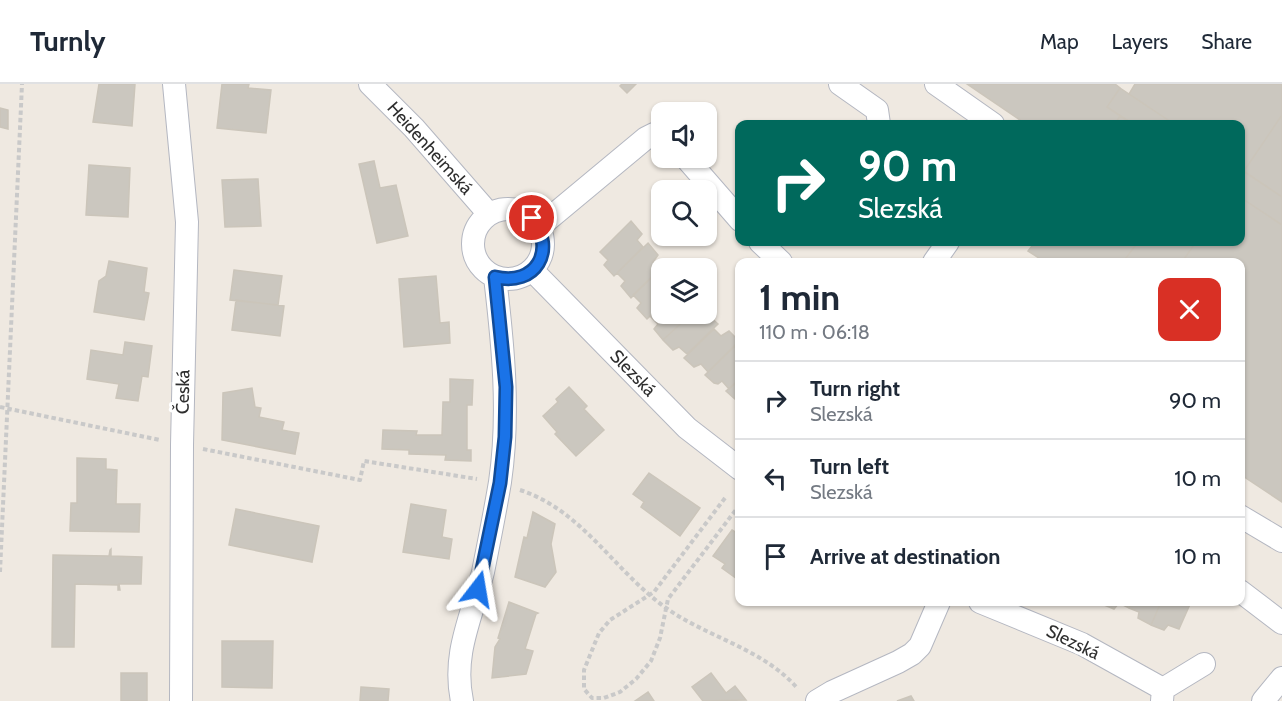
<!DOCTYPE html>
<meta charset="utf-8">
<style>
body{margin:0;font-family:Cabin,sans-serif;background:#f2f2f3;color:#1f2937;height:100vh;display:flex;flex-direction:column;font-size:22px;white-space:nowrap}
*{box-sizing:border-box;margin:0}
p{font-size:20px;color:#747a83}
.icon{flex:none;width:33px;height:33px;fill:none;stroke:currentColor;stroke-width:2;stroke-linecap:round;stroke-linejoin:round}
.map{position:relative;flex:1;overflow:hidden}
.details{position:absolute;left:735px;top:174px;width:510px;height:348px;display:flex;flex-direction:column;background:#fff;border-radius:12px;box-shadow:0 2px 4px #0004}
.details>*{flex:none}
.hud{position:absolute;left:735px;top:36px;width:510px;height:126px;border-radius:12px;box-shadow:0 2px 4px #0004;background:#00695c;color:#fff;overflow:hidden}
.controls{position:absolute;left:651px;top:18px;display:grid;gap:12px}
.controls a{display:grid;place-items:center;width:66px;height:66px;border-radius:12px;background:#fff;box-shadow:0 2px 4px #0004;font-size:30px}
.pin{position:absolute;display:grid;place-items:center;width:51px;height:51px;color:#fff;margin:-26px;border:3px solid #fff;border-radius:50%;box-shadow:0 2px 6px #0007}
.me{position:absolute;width:66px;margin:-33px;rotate:14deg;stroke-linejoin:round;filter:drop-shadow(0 0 4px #0008)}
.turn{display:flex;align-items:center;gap:21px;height:126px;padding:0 24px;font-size:27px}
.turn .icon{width:78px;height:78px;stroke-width:2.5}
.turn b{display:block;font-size:42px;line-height:51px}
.round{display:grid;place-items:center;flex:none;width:63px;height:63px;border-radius:12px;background:#f2f2f3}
.head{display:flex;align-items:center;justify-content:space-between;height:102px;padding:0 24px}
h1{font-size:36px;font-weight:700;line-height:45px}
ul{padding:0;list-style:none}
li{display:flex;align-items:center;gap:18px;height:78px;padding:0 24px;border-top:2px solid #e0e1e3}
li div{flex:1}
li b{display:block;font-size:22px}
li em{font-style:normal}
header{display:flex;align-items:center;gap:36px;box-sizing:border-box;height:84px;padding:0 30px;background:#fff;border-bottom:2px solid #e0e1e3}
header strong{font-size:28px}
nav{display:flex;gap:33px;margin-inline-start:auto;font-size:21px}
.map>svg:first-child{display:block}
.building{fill:#cbc7bf;stroke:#cbc5ba;stroke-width:1.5}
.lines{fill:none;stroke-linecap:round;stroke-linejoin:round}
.minor-casing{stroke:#b4b7c1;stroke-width:24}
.path{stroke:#c9c9c9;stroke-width:4;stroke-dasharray:4.5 3;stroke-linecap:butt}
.minor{stroke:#fff;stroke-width:22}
.route-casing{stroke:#114b97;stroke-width:15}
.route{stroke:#1a73e8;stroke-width:10}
.labels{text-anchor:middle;stroke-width:6;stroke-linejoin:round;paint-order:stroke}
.street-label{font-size:18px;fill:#2e2e2e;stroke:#fff}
</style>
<header>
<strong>Turnly</strong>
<nav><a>Map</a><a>Layers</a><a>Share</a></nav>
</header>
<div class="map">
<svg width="1282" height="617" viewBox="0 0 1282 617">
<rect width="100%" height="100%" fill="#efe9e1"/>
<path class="building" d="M 99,0 L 135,0 L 132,42 L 93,38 Z
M 222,0 L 249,0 L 248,4 L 271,6 L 266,49 L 217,44 Z
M 622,0 L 636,0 L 627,9 L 620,2 Z
M 967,0 L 1115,0 L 1120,4 L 1107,23 L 1120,32 L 1115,40 L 1026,40 Z
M 1135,0 L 1282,0 L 1282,31 L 1244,87 L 1240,85 L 1240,40 L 1174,40 L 1129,10 Z
M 1120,4 L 1174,40 L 1133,40 L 1107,23 Z
M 0,24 L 8,26 L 8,45 L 0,43 Z
M 1282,31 L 1282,113 L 1244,87 Z
M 1120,32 L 1133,40 L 1115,40 Z
M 374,77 L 380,104 L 396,101 L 408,152 L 377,159 L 359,80 Z
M 89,81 L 130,84 L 128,133 L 86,131 Z
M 1240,85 L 1282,113 L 1282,141 L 1240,113 Z
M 258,95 L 261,142 L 225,143 L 222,96 Z
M 1240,113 L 1282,141 L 1282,418 L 1240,390 L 1240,178 L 1182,178 L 1196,158 L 1240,158 Z
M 631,137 L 642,150 L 637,156 L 643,163 L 614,192 L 604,181 L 608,176 L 600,168 Z
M 1035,158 L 1138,158 L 1123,178 L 1045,178 L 1028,167 Z
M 1138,158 L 1196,158 L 1182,178 L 1123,178 Z
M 648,159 L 658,171 L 653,178 L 660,185 L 631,214 L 621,202 L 625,197 L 617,189 Z
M 109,177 L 147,184 L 144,208 L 149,209 L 144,236 L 94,228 L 99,197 L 106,192 Z
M 664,181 L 668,184 L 662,184 L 662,221 L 647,235 L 637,224 L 641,219 L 633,211 Z
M 234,186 L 282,192 L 278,221 L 230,216 Z
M 436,192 L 440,239 L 449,238 L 450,259 L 404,263 L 399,195 Z
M 236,216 L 284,222 L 280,252 L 232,246 Z
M 662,221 L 662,230 L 691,230 L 663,256 L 654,245 L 658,240 L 650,232 Z
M 691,230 L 695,230 L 700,234 L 707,230 L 718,240 L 687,270 L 679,263 L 673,266 L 663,256 Z
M 714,245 L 721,252 L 729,247 L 739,257 L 708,288 L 701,280 L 694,283 L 684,274 Z
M 125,258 L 152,262 L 148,293 L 142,292 L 138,317 L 116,314 L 119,300 L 87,295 L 91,266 L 123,271 Z
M 735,262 L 740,266 L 740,295 L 729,305 L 722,297 L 718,300 L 714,299 L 705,291 Z
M 450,295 L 473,296 L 472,321 L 467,321 L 467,366 L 471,366 L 471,377 L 445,376 L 446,371 L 409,370 L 409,366 L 382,365 L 383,346 L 417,347 L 416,351 L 442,351 L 443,318 L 450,318 Z
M 740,295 L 740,316 L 737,317 L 726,307 Z
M 569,303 L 587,322 L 584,325 L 604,346 L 576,372 L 555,350 L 557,348 L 543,332 L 558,318 L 556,315 Z
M 252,304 L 255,323 L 261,324 L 259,333 L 284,338 L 282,346 L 299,349 L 295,370 L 222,356 L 223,309 Z
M 77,374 L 106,375 L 106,385 L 117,386 L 116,420 L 140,420 L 139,448 L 70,447 L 71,419 L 77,419 Z
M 649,389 L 700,424 L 680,452 L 641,423 L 644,418 L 633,410 Z
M 411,420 L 446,426 L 442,453 L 452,455 L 449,475 L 403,468 Z
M 236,425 L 319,442 L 312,478 L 229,461 Z
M 533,428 L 555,440 L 551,460 L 556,488 L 545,503 L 515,493 L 524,453 L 527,454 Z
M 732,446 L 740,451 L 740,497 L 722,484 L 725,480 L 713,472 Z
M 111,465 L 111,472 L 142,473 L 141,500 L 119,500 L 120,506 L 118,506 L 118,501 L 75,500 L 74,563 L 52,563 L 53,471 L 109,472 L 110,466 Z
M 509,518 L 538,529 L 536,530 L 525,565 L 533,567 L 526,590 L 492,594 L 495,563 L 500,555 L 498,554 Z
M 1103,518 L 1132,518 L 1129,524 L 1119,519 L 1114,525 L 1102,520 Z
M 1132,518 L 1161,518 L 1151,541 L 1138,534 L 1139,528 L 1129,524 Z
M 1161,518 L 1191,518 L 1179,545 L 1168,541 L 1164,546 L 1151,541 Z
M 222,557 L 273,557 L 272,604 L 222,603 Z
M 121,589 L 147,589 L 147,617 L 121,617 Z
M 711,589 L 726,609 L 735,602 L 746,616 L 703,617 L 692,603 Z
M 361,603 L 389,605 L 388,617 L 360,617 Z
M 648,608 L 654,617 L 635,617 Z
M 911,612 L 914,617 L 897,617 Z"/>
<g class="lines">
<g class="minor-casing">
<path id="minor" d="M 174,0 L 187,138 L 182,361 L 181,617
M 370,0 L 414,44 L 489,130
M 840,0 L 877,26 L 879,40
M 936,0 L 993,40
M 686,74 L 740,136
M473 160a35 35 0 1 1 70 0a35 35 0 1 1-70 0Z
M 539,143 L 646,54 L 654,50 L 662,51
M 760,158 L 781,178
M 934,178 L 948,158
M 532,186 L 687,344 L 740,385
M 1240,432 L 1282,457
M 1240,507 L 1282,539
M 980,518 L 1082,560 L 1163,605
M 462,617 C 452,569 472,533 483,488 C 489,458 495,428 500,398 C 510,329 503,261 495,193
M 817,617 L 832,608 L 898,578 L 912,570 L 920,562 L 939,518
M 1162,617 L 1163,605 L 1204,580
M 1263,617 L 1282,594"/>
</g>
<path class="path" d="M 0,323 L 160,356
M 203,365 L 360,396 L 364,377 L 477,395
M 520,406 C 584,427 615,489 669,526 C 710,554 765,566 798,605
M 725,414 L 654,508 L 610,536 L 599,549 L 584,586 L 584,605 L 592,614 L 604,614 L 620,608 L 636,595 L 651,577 L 660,554 L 668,515 L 738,423
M 0,488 L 22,0"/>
<use href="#minor" class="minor"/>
</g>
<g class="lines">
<g class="route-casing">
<path id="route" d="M 478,505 L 500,399 L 505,353 L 506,303 L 495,193 C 536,203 557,166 532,134"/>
</g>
<use href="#route" class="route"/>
</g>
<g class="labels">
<g class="street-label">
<text transform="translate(430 64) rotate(48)" y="6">Heidenheimská</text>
<text transform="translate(633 289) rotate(46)" y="6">Slezská</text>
<text transform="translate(183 308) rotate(-89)" y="6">Česká</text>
<text transform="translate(1073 558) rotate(26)" y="6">Slezská</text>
</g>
</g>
</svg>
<div class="controls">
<a><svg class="icon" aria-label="sound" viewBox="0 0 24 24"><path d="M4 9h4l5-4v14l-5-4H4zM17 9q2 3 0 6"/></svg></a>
<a><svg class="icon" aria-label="search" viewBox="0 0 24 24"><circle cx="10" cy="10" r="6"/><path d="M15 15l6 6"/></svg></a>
<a><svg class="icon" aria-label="layers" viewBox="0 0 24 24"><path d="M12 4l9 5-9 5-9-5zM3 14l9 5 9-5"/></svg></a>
</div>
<div class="pin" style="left:532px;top:134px;background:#d93025"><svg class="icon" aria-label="arrive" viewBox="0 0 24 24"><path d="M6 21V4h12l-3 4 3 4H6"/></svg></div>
<svg class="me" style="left:478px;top:505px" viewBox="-20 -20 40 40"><path d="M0-17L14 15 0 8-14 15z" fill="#1a73e8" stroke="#fff" stroke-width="4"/></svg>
<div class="hud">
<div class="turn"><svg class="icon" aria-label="right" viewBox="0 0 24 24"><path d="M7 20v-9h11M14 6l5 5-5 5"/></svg><div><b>90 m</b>Slezská</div></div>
</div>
<section class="details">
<div class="head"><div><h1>1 min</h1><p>110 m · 06:18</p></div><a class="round" style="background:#d93025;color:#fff"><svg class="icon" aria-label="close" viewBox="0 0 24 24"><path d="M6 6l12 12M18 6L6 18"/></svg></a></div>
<ul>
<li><svg class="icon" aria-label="right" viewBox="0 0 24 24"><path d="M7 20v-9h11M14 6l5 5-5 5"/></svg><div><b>Turn right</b><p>Slezská</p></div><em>90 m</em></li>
<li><svg class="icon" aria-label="left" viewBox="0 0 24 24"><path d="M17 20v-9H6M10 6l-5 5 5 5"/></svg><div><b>Turn left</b><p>Slezská</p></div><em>10 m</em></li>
<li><svg class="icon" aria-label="arrive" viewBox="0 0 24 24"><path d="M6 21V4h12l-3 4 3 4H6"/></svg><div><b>Arrive at destination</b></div><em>10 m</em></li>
</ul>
</section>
</div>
